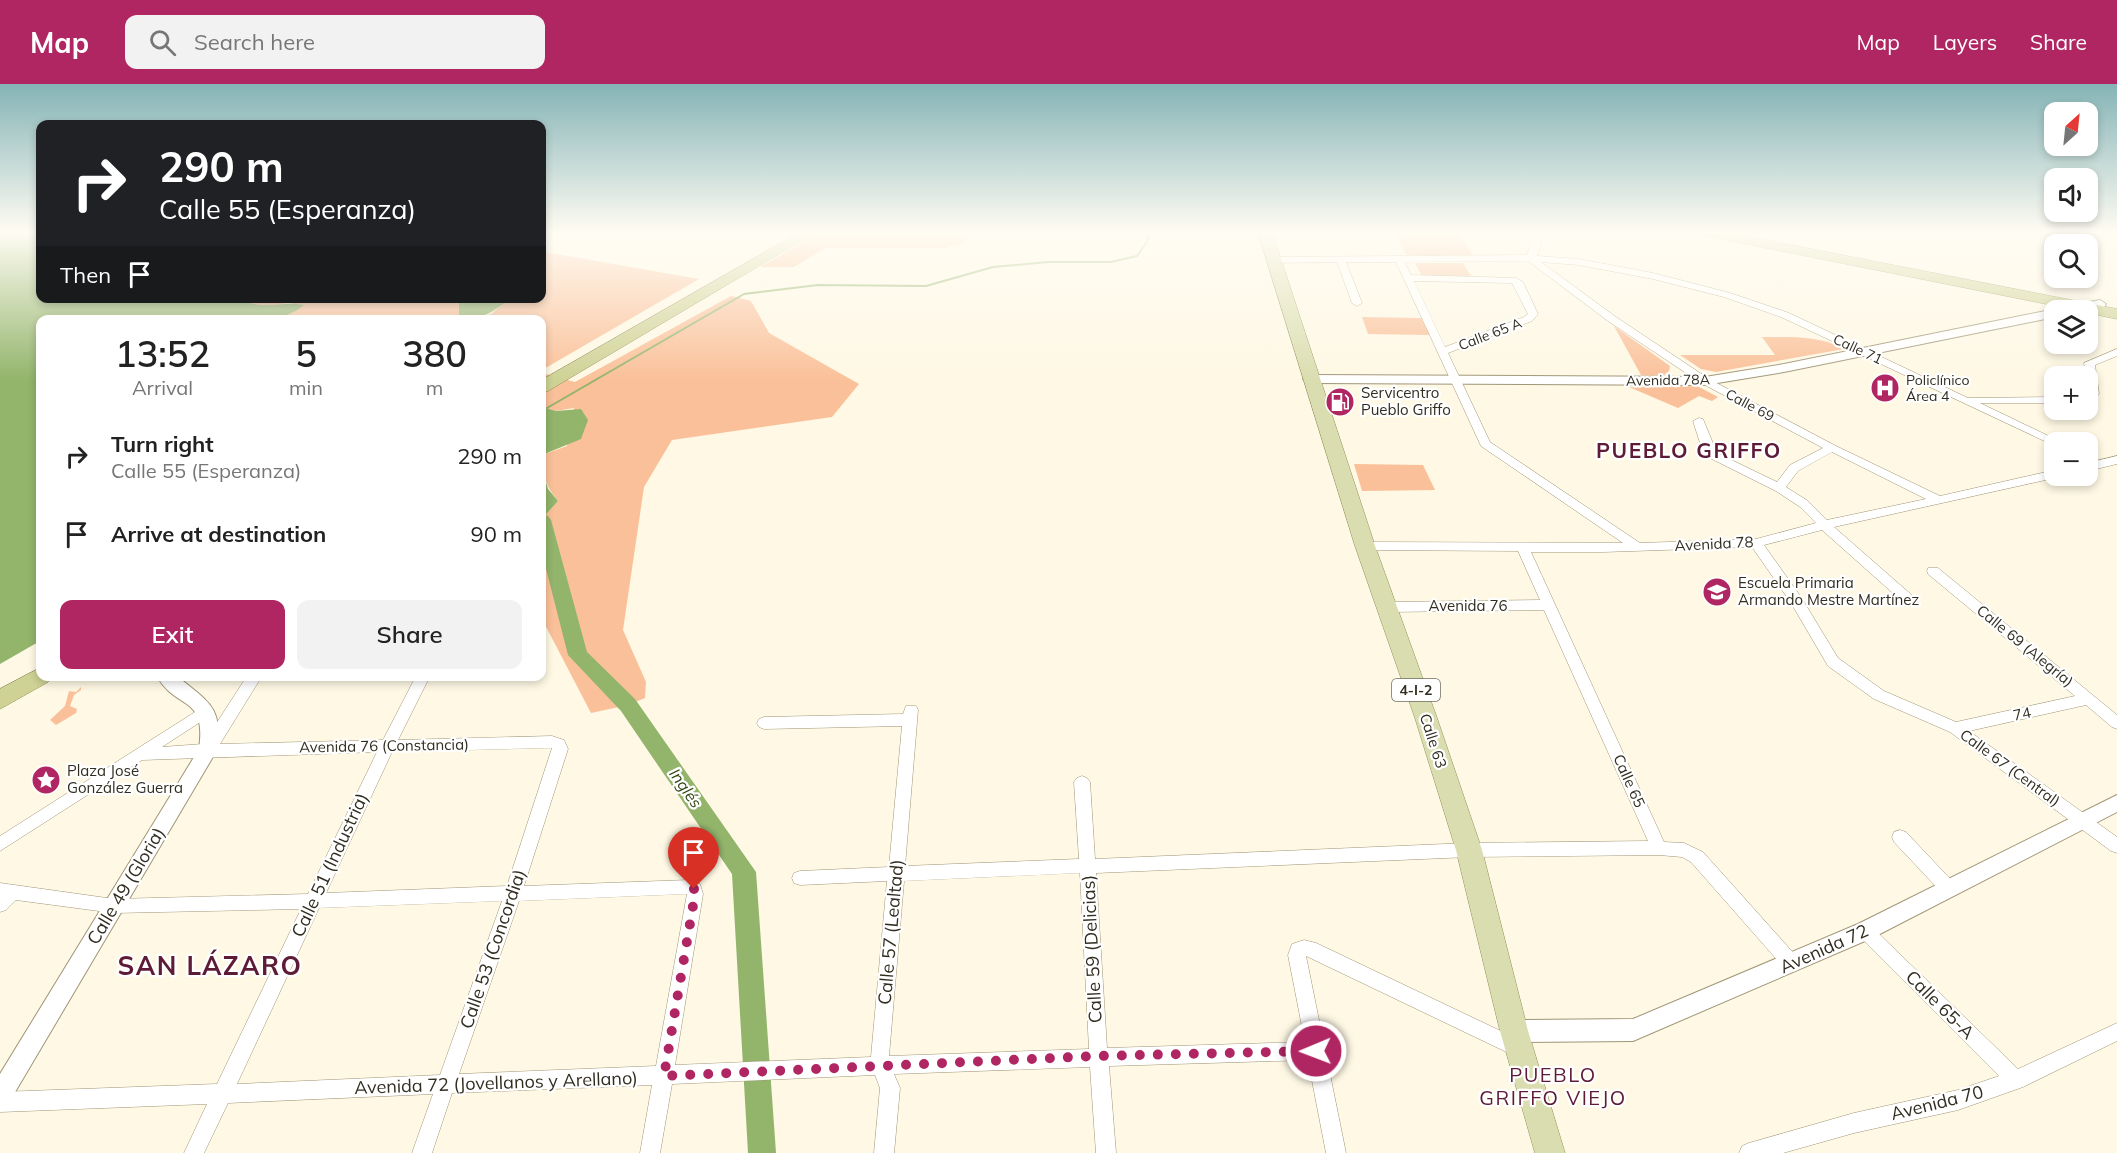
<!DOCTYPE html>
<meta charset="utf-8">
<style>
body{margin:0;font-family:Mulish,sans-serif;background:#f2f2f2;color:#222;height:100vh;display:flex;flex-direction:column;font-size:22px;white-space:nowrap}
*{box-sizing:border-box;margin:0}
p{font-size:20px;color:#767676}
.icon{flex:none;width:33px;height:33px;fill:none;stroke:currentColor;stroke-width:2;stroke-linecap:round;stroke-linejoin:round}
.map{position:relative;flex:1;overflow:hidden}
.panel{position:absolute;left:36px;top:231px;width:510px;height:366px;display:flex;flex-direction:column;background:#fff;border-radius:12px;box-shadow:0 3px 9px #0003}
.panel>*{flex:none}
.hud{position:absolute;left:36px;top:36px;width:510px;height:183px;border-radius:12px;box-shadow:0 3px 9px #0003;background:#202124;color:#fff;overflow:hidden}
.needle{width:39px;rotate:27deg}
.buttons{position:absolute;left:2044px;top:18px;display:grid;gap:12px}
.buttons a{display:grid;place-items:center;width:54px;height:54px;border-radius:12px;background:#fff;box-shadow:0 3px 9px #0003;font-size:30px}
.pin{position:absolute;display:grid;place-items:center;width:51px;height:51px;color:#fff;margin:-62px -26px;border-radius:50% 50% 50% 0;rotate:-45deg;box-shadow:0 0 6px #0007}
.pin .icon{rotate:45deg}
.me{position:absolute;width:66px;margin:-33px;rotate:269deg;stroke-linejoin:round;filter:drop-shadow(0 0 4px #0008)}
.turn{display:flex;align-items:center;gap:21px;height:126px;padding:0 24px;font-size:27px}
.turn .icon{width:78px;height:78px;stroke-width:2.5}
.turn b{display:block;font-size:42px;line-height:51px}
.then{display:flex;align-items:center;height:57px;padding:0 24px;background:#0003;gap:12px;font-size:22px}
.eta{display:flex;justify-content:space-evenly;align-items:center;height:102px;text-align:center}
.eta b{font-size:36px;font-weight:600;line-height:42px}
.action{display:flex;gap:12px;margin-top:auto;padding:12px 24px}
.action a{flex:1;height:69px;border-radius:12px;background:#b02663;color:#fff;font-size:24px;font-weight:600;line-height:69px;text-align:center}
.action a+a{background:#f2f2f2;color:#222}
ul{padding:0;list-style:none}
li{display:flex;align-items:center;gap:18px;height:78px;padding:0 24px}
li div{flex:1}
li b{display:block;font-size:22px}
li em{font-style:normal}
header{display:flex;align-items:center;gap:36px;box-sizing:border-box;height:84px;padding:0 30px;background:#b02663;color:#fff}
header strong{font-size:28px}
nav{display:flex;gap:33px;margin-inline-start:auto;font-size:21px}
.search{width:420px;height:54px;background:#f2f2f2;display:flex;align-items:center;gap:15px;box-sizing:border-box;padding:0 21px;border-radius:12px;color:#767676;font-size:22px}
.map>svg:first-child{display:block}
.green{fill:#fac099}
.water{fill:#92b46b}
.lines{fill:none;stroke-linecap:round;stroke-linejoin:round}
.stream{stroke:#92b46b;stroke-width:2}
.river{fill:#92b46b;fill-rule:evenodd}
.minor-casing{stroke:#a09576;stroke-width:1}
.tertiary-casing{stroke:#a09576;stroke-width:2}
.primary-casing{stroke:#8f905a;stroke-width:1}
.trunk-casing{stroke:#8f905a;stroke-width:1}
.minor{fill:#fff;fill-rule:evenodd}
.tertiary{fill:#fff;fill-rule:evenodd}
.primary{fill:#daddaf;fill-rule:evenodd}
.trunk{fill:#ced294;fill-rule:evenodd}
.route{stroke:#b02663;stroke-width:10;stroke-dasharray:0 18}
.labels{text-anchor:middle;stroke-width:4.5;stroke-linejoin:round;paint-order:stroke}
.far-street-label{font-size:14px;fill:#312d20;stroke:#fff}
.far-poi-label{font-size:14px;fill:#312d20;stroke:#fff;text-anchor:start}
.shield{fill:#fff;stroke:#6f6c63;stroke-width:1.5}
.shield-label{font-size:14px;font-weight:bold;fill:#312d20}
.poi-label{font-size:15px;fill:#312d20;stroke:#fff;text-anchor:start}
.street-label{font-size:15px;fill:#312d20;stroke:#fff}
.water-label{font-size:16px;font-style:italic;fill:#2d430e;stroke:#fff}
.near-street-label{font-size:18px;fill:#312d20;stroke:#fff}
.near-neighbourhood-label{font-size:20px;letter-spacing:1.5px;fill:#5e1b36;stroke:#fff}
.district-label{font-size:21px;font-weight:bold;letter-spacing:1.5px;fill:#5e1b36;stroke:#fff}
.near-district-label{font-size:26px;font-weight:bold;letter-spacing:1.5px;fill:#5e1b36;stroke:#fff}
</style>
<header>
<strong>Map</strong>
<div class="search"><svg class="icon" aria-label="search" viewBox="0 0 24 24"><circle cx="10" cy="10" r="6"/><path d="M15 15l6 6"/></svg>Search here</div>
<nav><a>Map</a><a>Layers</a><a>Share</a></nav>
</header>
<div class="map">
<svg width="2117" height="1069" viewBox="0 0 2117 1069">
<rect width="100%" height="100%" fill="#fef8e4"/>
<path class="green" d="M 820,148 L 969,148 L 965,159 L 945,164 L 825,164 L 794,183 L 760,183 Z
M 1396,148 L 1458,148 L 1473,172 L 1406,171 Z
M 542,168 L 545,168 L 699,195 L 542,286 L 542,236 L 467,236 L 491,230 L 509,215 L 542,214 Z
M 1415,179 L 1463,179 L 1471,192 L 1422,192 Z
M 731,212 L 751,217 L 769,249 L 859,300 L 832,333 L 672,356 L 644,403 L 623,546 L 646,598 L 645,614 L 628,621 L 591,629 L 542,535 L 542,435 L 558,417 C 546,403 542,389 542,371 L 567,362 L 574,324 L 556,327 L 542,323 L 542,289 L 575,298 Z
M 239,215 L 435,215 L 459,219 L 459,235 L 278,235 L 296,227 L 292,218 C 273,222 257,224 239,215 Z
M 1362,233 L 1421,234 L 1430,251 L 1368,250 Z
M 1614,242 L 1670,282 L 1669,287 L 1663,292 L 1641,291 Z
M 1762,253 C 1789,253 1820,251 1844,265 L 1716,288 L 1701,285 L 1680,271 L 1775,271 Z
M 1697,302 L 1718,313 L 1712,317 L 1699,312 L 1678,324 L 1629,303 Z
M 1354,380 L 1423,381 L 1435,406 L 1362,407 Z
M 81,603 L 81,606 L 74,611 L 70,622 L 77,625 L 76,629 L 56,641 L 50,636 L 65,622 L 69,607 L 76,608 Z"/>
<path class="water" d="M 0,148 L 40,148 L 40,214 L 239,214 C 263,228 280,216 304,221 L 296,227 L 278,235 L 40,236 L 40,557 L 0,580 Z
M 435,215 L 509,215 C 494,228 481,236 459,235 L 459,219 Z
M 542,323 L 556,327 L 581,325 L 588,336 L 581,355 L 542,371 Z
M 542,384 L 548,405 L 558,417 L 542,435 Z"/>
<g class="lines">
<path class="stream" d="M 547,324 L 744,210 L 818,201 L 926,202 L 993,183 L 1048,178 L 1111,178 L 1137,172 L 1147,158 L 1149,148"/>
<path class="river" d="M 542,430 L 548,432 L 551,436 L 587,568 L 635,615 L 756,788 L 776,1069 L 748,1069 L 732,790 L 621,627 L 568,571 L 542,469 Z"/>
<g class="minor-casing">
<path id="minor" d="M 1537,152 L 1542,155 L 1537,172 L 1579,175 L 1653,189 L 1730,209 L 1789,229 L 1968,314 L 2055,313 L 2055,319 L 1980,319 L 2059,357 L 2060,358 L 2055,358 L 2055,362 L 1781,233 L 1724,213 L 1653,195 L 1579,181 L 1541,178 L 1616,233 L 1709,295 L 1836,362 L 1940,412 L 2055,386 L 2055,392 L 2059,393 L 1834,443 L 1914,513 L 1916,516 L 1914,519 L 1904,519 L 1822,446 L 1764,461 L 1801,513 L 1838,574 L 1884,607 L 1956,638 L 2075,612 L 1928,490 L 1927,487 L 1928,484 L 1938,484 L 2117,631 L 2117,645 L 2112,643 L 2086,621 L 1969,647 L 2117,753 L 2117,769 L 2111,767 L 1950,648 L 1874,615 L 1828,582 L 1791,519 L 1752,463 L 1603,468 L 1531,468 L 1664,758 L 1684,759 L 1703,768 L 1798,874 L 1801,880 L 1798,886 L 1792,888 L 1786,886 L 1691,778 L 1682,773 L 1659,771 L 1469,773 L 1096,789 L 1107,964 L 1305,958 L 1288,871 L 1292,860 L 1304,856 L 1316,859 L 1526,959 L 1528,965 L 1526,971 L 1519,974 L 1306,872 L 1346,1069 L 1326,1069 L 1308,976 L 1109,982 L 1116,1069 L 1096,1069 L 1090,983 L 894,990 L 900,1004 L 894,1069 L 874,1069 L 880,1004 L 875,991 L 672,1000 L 660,1069 L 640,1069 L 652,1001 L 452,1009 L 432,1069 L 412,1069 L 433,1010 L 228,1019 L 204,1069 L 184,1069 L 207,1020 L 0,1028 L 0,1008 L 217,1000 L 301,825 L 114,829 L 16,816 L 6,826 L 0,828 L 0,799 L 114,815 L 308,810 L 377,668 L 142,676 L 0,767 L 0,752 L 206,621 L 211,623 L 213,627 L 211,631 L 162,663 L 203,660 L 247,592 L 262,592 L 220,660 L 383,656 L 416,592 L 430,592 L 398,656 L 552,652 L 564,656 L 568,665 L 524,802 L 689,796 L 700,800 L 703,810 L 675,981 L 871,973 L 887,797 L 800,801 L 794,799 L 792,794 L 794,789 L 800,787 L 889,783 L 902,642 L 764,645 L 759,643 L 757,639 L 759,635 L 764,633 L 903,630 L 906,622 L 916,622 L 918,626 L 905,782 L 1079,775 L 1074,698 L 1077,694 L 1082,692 L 1087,694 L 1090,698 L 1095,775 L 1469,759 L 1648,757 L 1544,526 L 1387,528 L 1380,523 L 1387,518 L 1540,516 L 1518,467 L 1365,466 L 1359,462 L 1365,458 L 1623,459 L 1481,362 L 1396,178 L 1346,178 L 1362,219 L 1357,222 L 1352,219 L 1337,178 L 1273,179 L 1268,176 L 1273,173 L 1527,171 L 1532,155 ZM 1528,177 L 1608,237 L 1701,299 L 1823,364 L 1790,381 L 1777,398 L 1717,369 L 1703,335 L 1699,334 L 1693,337 L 1701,362 L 1708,373 L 1776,407 L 1800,423 L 1816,439 L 1756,455 L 1640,459 L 1490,358 L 1448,269 L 1532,237 L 1538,230 L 1523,198 L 1516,194 L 1411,191 L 1405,178 ZM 1414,197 L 1512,199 L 1528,230 L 1524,233 L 1445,263 ZM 1832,368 L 1926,415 L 1827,436 L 1808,417 L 1786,403 L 1798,387 ZM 552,664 L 507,802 L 326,809 L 392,668 ZM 1080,789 L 1089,965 L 889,972 L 904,797 ZM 687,810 L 656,982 L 459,990 L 519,817 ZM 502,817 L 440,991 L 237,1000 L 319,824 Z
M 2117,265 L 2117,272 L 2095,281 L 2099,310 L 2088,314 L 2088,292 L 2086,292 L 2084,279 Z
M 2117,372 L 2117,380 L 2088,387 L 2088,379 Z
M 1900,746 L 1906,748 L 1954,799 L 1956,804 L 1954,809 L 1948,811 L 1942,809 L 1894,758 L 1892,753 L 1894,748 Z
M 1865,839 L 1871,842 L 2018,985 L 2117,939 L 2117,957 L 2023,1003 L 1958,1026 L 1854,1049 L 1783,1069 L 1739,1069 L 1742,1062 L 1749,1059 L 1854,1029 L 1958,1006 L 1999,992 L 1859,852 L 1856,847 L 1859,842 Z"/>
</g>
<g class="tertiary-casing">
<path id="tertiary" d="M 2100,216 L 2106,220 L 2104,223 L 2085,226 L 2062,226 L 2064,223 Z
M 2055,225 L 2059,226 L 2055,226 L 2055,233 L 1784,288 L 1705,301 L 1310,299 L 1303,295 L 1310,291 L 1705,293 L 1784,280 Z
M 157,592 L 177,592 C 208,618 223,622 217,666 L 8,1020 L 0,1024 L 0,990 L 199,665 C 207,610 176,627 157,592 Z
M 2117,711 L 2117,728 L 1872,854 L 1633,957 L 1514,958 L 1506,955 L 1503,947 L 1506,939 L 1514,936 L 1633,935 L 1858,840 Z"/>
</g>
<g class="primary-casing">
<path id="primary" d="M 1258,148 L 1272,148 L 1375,462 L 1437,634 L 1482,766 L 1528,947 L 1565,1069 L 1535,1069 L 1500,947 L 1456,766 L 1415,634 L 1355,462 Z"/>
</g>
<g class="trunk-casing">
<path id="trunk" d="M 800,148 L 816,148 L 548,307 L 542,308 L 542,296 Z
M 1699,148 L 1725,148 L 2117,225 L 2117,235 L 2088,229 L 2088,226 L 2076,226 L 1706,152 Z
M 40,584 L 40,592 L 51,592 L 48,598 L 0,625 L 0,605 Z"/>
</g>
<use href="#minor" class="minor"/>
<use href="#tertiary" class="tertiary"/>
<use href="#primary" class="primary"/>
<use href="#trunk" class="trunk"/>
</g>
<linearGradient id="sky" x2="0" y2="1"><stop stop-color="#85b4b6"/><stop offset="0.5" stop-color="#fffcf3"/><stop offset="1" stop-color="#fffcf3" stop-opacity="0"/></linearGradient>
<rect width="2117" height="297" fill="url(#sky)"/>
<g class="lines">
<path class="route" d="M 694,805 L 695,810 L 664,992 L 1097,972 L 1316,967"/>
</g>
<defs>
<g id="hospital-disc" transform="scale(1.5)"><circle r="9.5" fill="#b02663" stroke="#fff"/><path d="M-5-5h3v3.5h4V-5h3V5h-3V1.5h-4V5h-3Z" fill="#fff"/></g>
<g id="fuel-disc" transform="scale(1.5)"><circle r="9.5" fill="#b02663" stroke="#fff"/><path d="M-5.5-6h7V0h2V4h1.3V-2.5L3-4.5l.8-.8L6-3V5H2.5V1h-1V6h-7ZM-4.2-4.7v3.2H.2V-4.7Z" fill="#fff"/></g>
<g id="school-disc" transform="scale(1.5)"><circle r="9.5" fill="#b02663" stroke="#fff"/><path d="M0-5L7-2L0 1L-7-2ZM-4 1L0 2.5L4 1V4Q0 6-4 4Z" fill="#fff"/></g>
<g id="sight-disc" transform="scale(1.5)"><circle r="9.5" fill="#b02663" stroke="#fff"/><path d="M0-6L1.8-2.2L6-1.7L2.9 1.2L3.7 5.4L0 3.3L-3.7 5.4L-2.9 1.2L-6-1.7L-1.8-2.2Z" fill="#fff"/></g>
</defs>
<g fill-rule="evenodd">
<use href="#hospital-disc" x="1885" y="304"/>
<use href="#fuel-disc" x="1340" y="318"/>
<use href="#school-disc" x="1717" y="508"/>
<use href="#sight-disc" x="46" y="696"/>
</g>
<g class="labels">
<g class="far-street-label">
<text transform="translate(1490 250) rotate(-21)" y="5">Calle 65 A</text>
<text transform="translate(1858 265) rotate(25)" y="5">Calle 71</text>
<text transform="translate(1668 296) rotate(-1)" y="5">Avenida 78A</text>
<text transform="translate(1750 321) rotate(28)" y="5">Calle 69</text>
</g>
<g class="far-poi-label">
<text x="1906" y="301">Policlínico<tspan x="1906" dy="16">Área 4</tspan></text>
</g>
<rect class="shield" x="1392" y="595" width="48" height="22" rx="4.5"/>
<g class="shield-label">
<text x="1416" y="611">4-I-2</text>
</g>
<g class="poi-label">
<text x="1361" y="314">Servicentro<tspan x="1361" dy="17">Pueblo Griffo</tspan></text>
<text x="1738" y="504">Escuela Primaria<tspan x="1738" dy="17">Armando Mestre Martínez</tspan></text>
<text x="67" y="692">Plaza José<tspan x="67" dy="17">González Guerra</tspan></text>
</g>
<g class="street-label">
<text transform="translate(1714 460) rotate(-3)" y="5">Avenida 78</text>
<text x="1468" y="527">Avenida 76</text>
<text transform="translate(2025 562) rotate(39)" y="5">Calle 69 (Alegría)</text>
<text transform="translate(2022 630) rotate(-12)" y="5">74</text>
<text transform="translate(1433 657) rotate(72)" y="5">Calle 63</text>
<text transform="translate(384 662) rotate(-1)" y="5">Avenida 76 (Constancia)</text>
<text transform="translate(2010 684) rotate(36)" y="5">Calle 67 (Central)</text>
<text transform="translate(1629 697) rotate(66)" y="5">Calle 65</text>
</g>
<g class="water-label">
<text transform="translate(686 704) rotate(55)" y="6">Inglés</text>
</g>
<g class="near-street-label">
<text transform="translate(330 781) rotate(-65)" y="6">Calle 51 (Industria)</text>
<text transform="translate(126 802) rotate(-59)" y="6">Calle 49 (Gloria)</text>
<text transform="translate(891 848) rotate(-85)" y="6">Calle 57 (Lealtad)</text>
<text transform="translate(493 865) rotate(-71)" y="6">Calle 53 (Concordia)</text>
<text transform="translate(1092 865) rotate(-93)" y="6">Calle 59 (Delicias)</text>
<text transform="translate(1824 865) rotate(-24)" y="6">Avenida 72</text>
<text transform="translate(1940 921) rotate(45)" y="6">Calle 65-A</text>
<text transform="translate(496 999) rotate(-2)" y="6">Avenida 72 (Jovellanos y Arellano)</text>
<text transform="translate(1937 1019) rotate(-14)" y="6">Avenida 70</text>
</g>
<g class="near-neighbourhood-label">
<text x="1553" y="998">PUEBLO<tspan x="1553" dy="23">GRIFFO VIEJO</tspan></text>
</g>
<g class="district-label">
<text x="1689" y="374">PUEBLO GRIFFO</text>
</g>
<g class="near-district-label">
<text x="210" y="891">SAN LÁZARO</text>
</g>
</g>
</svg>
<div class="buttons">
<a><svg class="needle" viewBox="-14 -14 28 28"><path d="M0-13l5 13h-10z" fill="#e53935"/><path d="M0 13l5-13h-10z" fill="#767676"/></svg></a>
<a><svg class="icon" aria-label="sound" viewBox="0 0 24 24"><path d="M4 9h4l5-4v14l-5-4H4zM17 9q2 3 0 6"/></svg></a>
<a><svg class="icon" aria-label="search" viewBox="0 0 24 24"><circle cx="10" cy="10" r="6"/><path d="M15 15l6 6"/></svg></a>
<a><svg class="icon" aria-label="layers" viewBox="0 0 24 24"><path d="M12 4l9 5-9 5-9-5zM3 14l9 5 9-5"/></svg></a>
<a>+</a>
<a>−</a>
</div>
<div class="pin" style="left:694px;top:805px;background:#d93025"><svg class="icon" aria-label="arrive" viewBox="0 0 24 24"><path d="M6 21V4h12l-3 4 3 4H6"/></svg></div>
<svg class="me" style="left:1316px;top:967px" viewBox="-20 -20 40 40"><circle r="17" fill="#b02663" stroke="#fff" stroke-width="3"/><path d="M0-11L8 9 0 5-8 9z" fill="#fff"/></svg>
<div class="hud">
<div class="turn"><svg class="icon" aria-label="right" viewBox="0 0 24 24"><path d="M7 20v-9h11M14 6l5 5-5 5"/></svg><div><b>290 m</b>Calle 55 (Esperanza)</div></div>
<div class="then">Then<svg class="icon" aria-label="arrive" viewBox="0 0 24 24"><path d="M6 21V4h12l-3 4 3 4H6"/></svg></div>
</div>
<section class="panel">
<div class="eta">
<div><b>13:52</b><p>Arrival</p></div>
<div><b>5</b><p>min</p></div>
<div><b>380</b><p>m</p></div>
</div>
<ul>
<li><svg class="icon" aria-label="right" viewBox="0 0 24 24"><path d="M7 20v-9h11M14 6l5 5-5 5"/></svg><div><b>Turn right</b><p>Calle 55 (Esperanza)</p></div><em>290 m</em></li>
<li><svg class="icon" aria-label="arrive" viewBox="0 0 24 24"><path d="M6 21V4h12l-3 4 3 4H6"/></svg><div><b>Arrive at destination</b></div><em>90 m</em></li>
</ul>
<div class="action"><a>Exit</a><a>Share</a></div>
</section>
</div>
